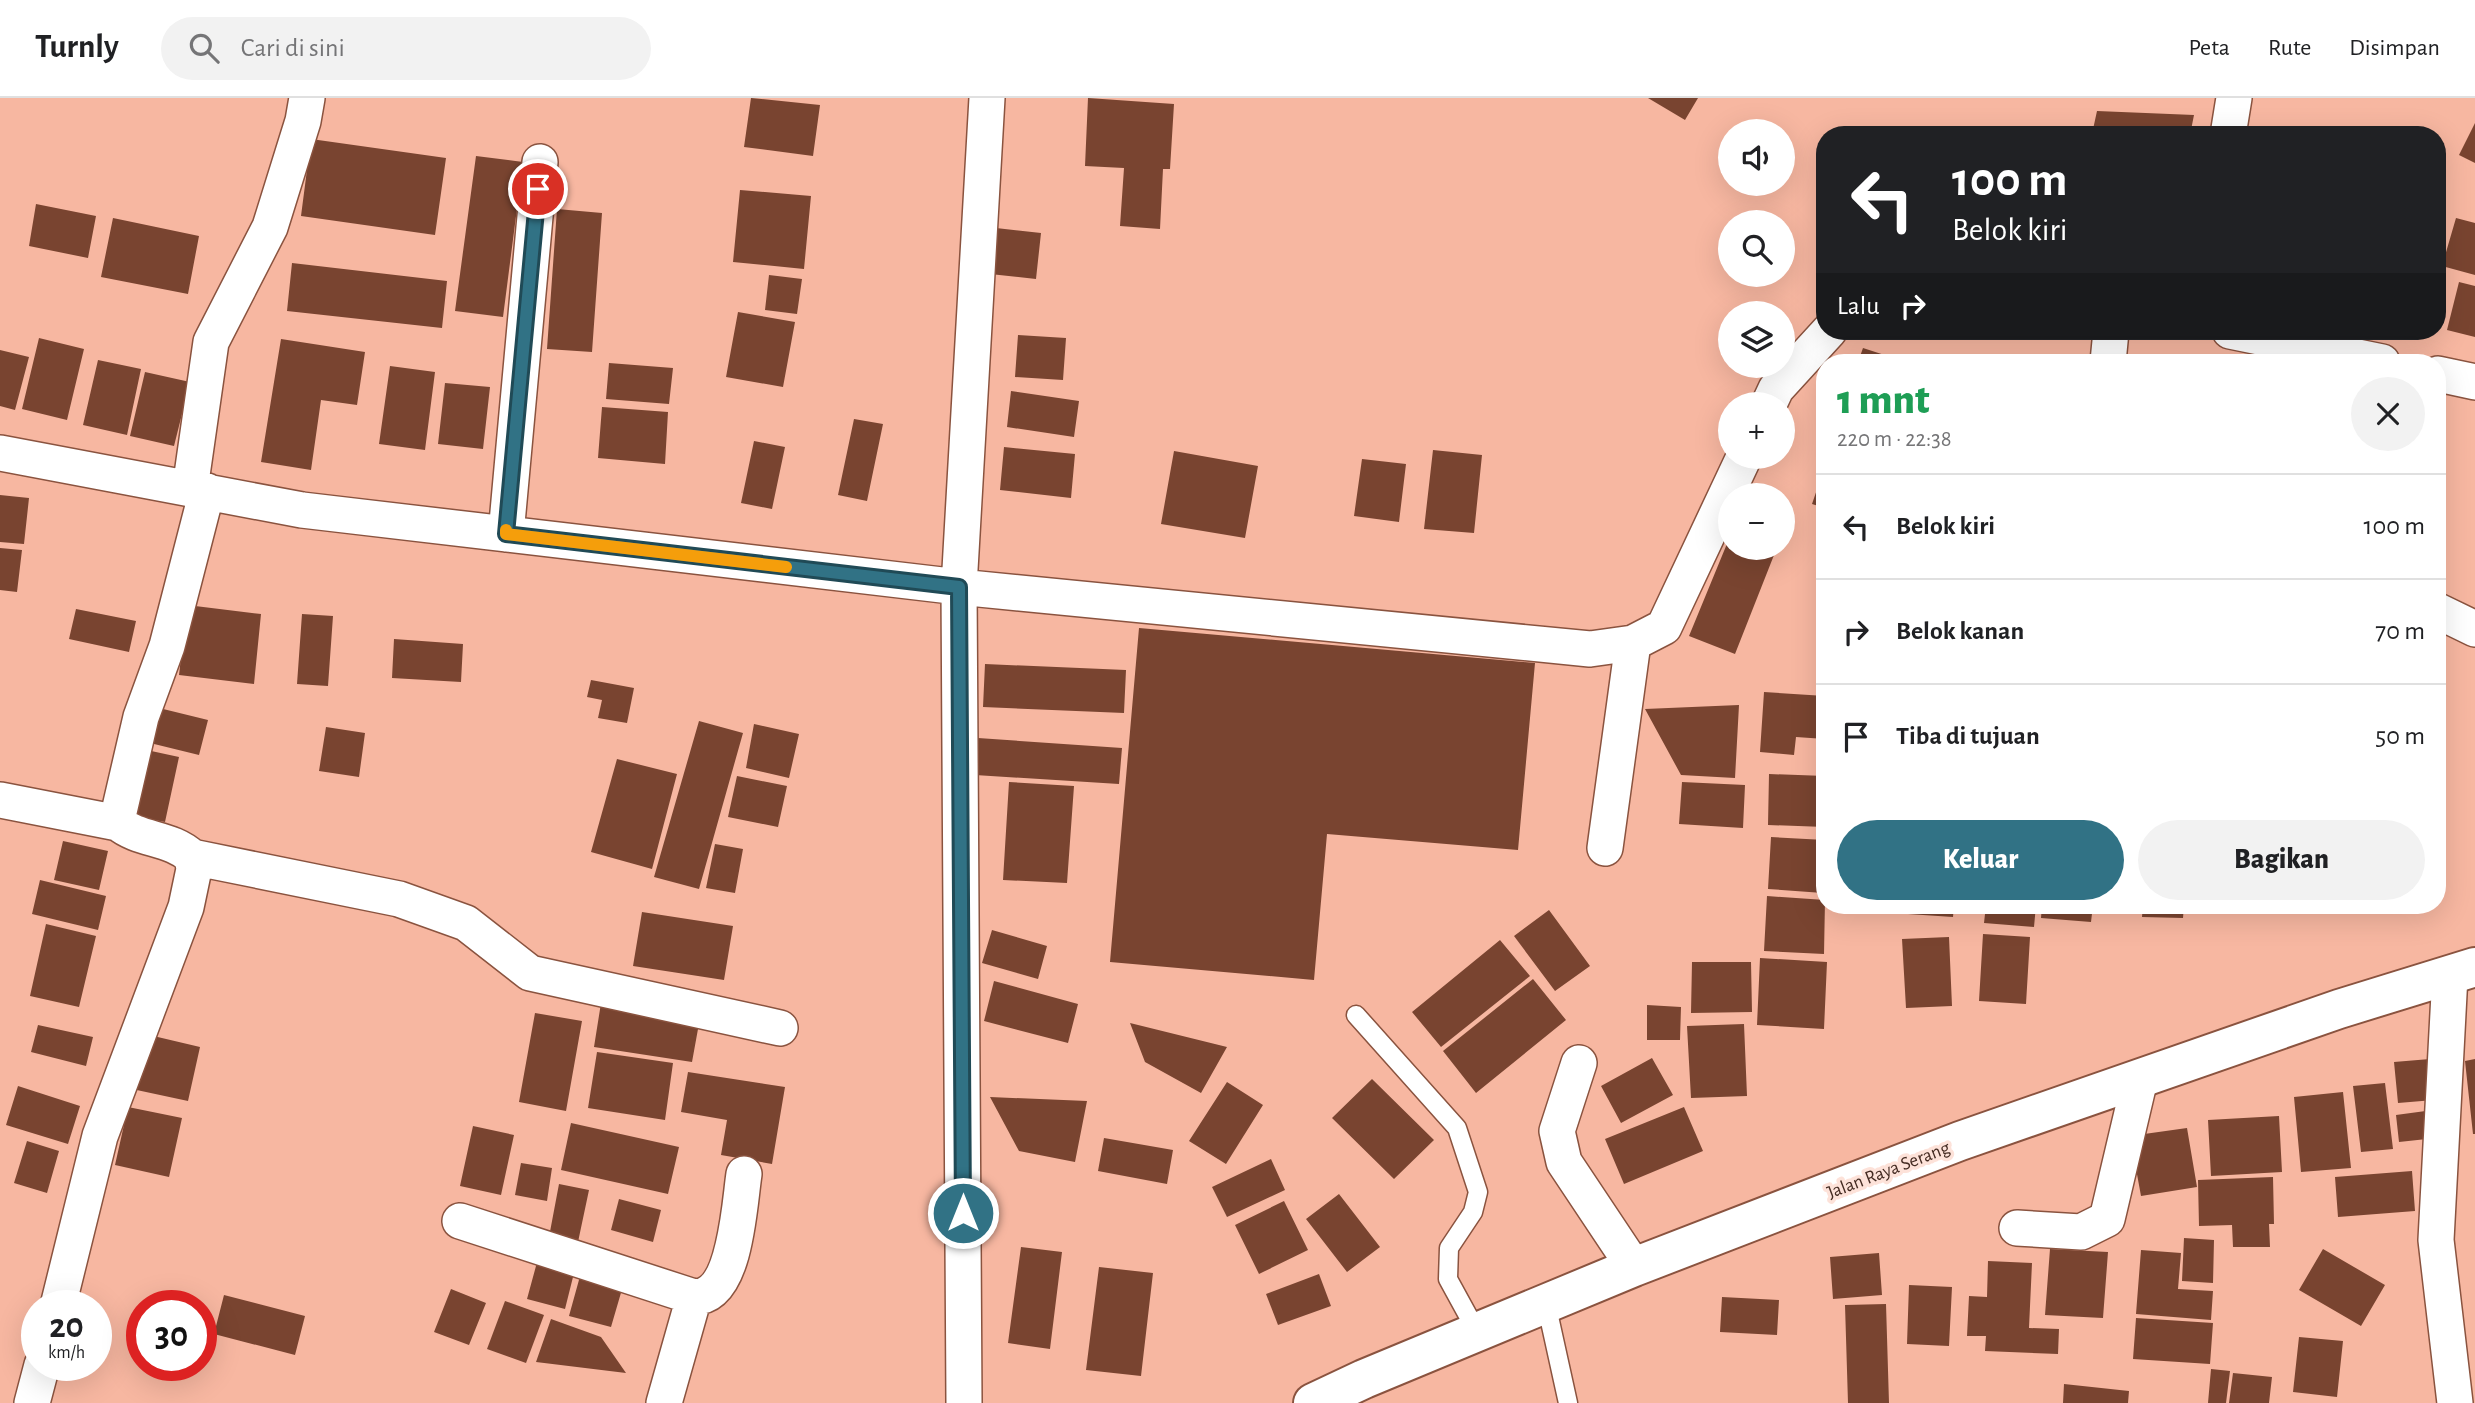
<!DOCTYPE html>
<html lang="id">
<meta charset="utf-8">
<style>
body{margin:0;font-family:"Alegreya Sans",sans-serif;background:#f2f2f2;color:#202124;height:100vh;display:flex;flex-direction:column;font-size:26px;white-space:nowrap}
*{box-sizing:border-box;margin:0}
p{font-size:23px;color:#757577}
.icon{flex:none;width:38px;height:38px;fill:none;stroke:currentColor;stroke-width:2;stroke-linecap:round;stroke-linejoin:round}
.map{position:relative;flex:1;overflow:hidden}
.side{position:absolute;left:1816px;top:256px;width:630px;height:560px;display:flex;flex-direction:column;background:#fff;border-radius:28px;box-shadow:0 7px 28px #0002}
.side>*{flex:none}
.guide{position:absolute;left:1816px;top:28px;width:630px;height:214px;border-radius:28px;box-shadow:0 7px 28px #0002;background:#202124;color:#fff;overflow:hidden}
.fabs{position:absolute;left:1718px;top:21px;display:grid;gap:14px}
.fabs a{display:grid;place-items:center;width:77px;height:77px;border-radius:50%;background:#fff;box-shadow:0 7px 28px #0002;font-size:35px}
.speed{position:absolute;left:21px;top:1192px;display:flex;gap:14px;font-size:35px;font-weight:700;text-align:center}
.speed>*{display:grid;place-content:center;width:91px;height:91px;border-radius:50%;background:#fff;box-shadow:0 7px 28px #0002;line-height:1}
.speed small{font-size:18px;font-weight:400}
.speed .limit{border:10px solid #d22;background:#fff;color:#111}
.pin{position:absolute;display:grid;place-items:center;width:60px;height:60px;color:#fff;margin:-30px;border:4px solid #fff;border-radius:50%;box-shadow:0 2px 7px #0007}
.me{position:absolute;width:77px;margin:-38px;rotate:0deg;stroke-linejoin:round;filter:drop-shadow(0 0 5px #0008)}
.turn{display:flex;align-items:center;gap:24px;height:147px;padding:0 21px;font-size:32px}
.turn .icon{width:91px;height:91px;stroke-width:2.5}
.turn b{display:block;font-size:49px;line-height:60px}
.then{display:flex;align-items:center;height:66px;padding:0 21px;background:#0003;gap:14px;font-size:26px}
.round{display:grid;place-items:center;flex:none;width:74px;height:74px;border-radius:37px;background:#f2f2f2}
.summary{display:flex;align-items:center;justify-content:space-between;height:119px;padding:0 21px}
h1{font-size:42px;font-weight:800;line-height:52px;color:#1e9e55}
.button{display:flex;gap:14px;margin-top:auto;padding:14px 21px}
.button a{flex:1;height:80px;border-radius:42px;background:#317285;color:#fff;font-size:28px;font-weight:800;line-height:80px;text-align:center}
.button a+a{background:#f2f2f2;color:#202124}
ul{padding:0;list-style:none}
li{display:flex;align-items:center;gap:21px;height:105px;padding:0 21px;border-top:2px solid #e0e0e0}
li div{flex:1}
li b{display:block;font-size:26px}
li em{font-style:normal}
header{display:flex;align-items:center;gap:42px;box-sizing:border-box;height:98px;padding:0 35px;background:#fff;border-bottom:2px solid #e0e0e0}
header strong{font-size:33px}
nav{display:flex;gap:38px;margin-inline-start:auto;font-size:24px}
.search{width:490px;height:63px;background:#f2f2f2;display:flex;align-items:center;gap:18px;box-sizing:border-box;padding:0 24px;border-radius:38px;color:#757577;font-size:26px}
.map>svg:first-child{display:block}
.building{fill:#794430}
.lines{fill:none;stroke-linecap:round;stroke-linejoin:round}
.lane-casing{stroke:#8a533f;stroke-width:21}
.street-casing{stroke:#8a533f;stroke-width:38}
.highway-casing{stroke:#8a533f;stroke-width:42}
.lane{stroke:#fff;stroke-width:18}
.street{stroke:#fff;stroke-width:35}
.highway{stroke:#fff;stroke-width:38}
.route-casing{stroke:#204a56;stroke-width:18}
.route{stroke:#317285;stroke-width:12}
.slow{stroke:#f59e0b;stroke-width:12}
.labels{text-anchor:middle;stroke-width:7;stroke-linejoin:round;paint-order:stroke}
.street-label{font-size:19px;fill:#442b22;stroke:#fde2d9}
</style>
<header>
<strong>Turnly</strong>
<div class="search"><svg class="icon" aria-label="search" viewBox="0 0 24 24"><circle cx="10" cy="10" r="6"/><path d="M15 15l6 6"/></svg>Cari di sini</div>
<nav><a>Peta</a><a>Rute</a><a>Disimpan</a></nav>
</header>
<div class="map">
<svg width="2475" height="1305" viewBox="0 0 2475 1305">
<rect width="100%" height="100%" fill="#f7b7a1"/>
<path class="building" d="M 751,0 L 820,7 L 813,58 L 744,49 Z
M 1088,0 L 1174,6 L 1170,71 L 1163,71 L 1160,131 L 1120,128 L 1124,70 L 1085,68 Z
M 1648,0 L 1698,0 L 1685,22 Z
M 2097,13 L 2194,17 L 2190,37 L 2092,36 Z
M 2475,25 L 2475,65 L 2459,57 Z
M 2252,30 L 2272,36 L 2271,37 L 2250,37 Z
M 311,41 L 446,60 L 435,137 L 301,118 Z
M 476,58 L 523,64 L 503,219 L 455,213 Z
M 740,92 L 811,98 L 804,171 L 733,164 Z
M 36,106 L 96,118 L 88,160 L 29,148 Z
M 557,111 L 602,115 L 592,254 L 547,251 Z
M 113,120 L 199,138 L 188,196 L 101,179 Z
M 2456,120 L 2475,125 L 2475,177 L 2442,168 Z
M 996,130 L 1041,135 L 1036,181 L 990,176 Z
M 292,165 L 447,183 L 442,230 L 287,213 Z
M 769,177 L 802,181 L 797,216 L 765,212 Z
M 2459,184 L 2475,188 L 2475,239 L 2447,232 Z
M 738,214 L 795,224 L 783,289 L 726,279 Z
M 1018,237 L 1066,240 L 1063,282 L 1015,279 Z
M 39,240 L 84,251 L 67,322 L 22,311 Z
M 281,241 L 365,254 L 357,307 L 321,302 L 311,372 L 261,364 Z
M 1863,250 L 1906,264 L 1858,264 Z
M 0,252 L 29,259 L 15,312 L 0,308 Z
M 98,262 L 141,271 L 127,337 L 83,327 Z
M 609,265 L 673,270 L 669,306 L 606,301 Z
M 390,268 L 435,274 L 425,352 L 379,346 Z
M 145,274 L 190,284 L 174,348 L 130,338 Z
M 445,285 L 490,289 L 483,351 L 438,346 Z
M 1011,293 L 1079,303 L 1074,339 L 1007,329 Z
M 602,309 L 668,314 L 665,366 L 598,360 Z
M 854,321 L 883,326 L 867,403 L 838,397 Z
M 754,343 L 785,349 L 772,411 L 741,405 Z
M 1004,349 L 1075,356 L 1071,400 L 1000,392 Z
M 1433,352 L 1482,357 L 1474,435 L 1424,431 Z
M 1174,353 L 1258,368 L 1245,440 L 1161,426 Z
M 1362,361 L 1406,366 L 1399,424 L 1354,418 Z
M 1825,368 L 1825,410 L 1812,406 Z
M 0,397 L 29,400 L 24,446 L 0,444 Z
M 1731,436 L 1731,450 L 1776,452 L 1735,556 L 1689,538 Z
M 0,450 L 22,452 L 17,494 L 0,492 Z
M 187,507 L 261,516 L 254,586 L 179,577 Z
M 76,511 L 136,523 L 129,554 L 69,541 Z
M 302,516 L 333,518 L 328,588 L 297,586 Z
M 1139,530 L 1535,565 L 1518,752 L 1327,736 L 1314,882 L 1110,864 Z
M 394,541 L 463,546 L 461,584 L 392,580 Z
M 985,566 L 1126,572 L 1124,615 L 983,609 Z
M 591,582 L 634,590 L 627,625 L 598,620 L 602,602 L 587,599 Z
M 1764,594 L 1825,598 L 1825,641 L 1796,639 L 1794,657 L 1760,654 Z
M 1739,607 L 1735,680 L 1681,677 L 1645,611 Z
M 155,609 L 208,622 L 199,657 L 146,644 Z
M 699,623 L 743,635 L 699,791 L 654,779 Z
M 754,626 L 799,636 L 789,680 L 746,670 Z
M 326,629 L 365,635 L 359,679 L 319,673 Z
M 978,640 L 1122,650 L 1119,686 L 975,677 Z
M 142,651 L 179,659 L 165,724 L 127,717 Z
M 617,661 L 677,676 L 652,771 L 591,754 Z
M 1769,676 L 1825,678 L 1825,729 L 1768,727 Z
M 737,678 L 787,688 L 778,729 L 728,719 Z
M 1009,684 L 1074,688 L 1067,785 L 1003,782 Z
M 1682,684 L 1745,687 L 1743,730 L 1679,726 Z
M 1771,739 L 1825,742 L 1823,795 L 1768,791 Z
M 63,743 L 108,753 L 99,792 L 54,782 Z
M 715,746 L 743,751 L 735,795 L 706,790 Z
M 40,782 L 106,798 L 98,832 L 32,816 Z
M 1767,798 L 1825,802 L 1824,856 L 1764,853 Z
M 1909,807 L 1954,807 L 1953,819 L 1908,816 Z
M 1986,807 L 2036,807 L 2034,829 L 1984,825 Z
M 2042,807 L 2093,807 L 2091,824 L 2041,820 Z
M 2143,807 L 2184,807 L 2183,820 L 2142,819 Z
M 1549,812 L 1590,868 L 1555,893 L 1514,838 Z
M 642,814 L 733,828 L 724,882 L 633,868 Z
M 46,826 L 96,838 L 79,909 L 30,898 Z
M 992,832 L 1047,848 L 1038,881 L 982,865 Z
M 1983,836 L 2030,839 L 2026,906 L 1979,903 Z
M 1949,839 L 1952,908 L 1906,910 L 1902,841 Z
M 1500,842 L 1530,878 L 1441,949 L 1412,914 Z
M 1760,860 L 1827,864 L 1824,931 L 1757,927 Z
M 1692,864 L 1751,864 L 1752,914 L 1691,915 Z
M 1533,881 L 1566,922 L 1476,995 L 1443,953 Z
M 994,883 L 1078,906 L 1068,945 L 984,923 Z
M 601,905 L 700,920 L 692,964 L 594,949 Z
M 1647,907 L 1681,909 L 1680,942 L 1647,942 Z
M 535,915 L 582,923 L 566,1013 L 519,1004 Z
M 1130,925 L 1227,949 L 1201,995 L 1145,964 Z
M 1744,926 L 1747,998 L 1691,1000 L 1687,928 Z
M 38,927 L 93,939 L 86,968 L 31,954 Z
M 145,936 L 200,949 L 188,1003 L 132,991 Z
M 597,954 L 673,965 L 665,1022 L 588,1010 Z
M 1652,960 L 1673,997 L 1621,1025 L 1601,988 Z
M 2430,961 L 2434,1002 L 2398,1005 L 2394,964 Z
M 2475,961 L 2475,1036 L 2473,1036 L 2465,963 Z
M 688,974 L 785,989 L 772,1066 L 721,1057 L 727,1022 L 681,1014 Z
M 1372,981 L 1434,1042 L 1394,1081 L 1332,1020 Z
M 1227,984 L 1263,1007 L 1226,1066 L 1189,1043 Z
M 2385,985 L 2393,1051 L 2361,1054 L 2353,988 Z
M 18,988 L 80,1008 L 68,1046 L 6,1027 Z
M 2343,994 L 2351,1070 L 2301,1074 L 2294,999 Z
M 990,999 L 1087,1003 L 1075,1064 L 1019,1053 Z
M 128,1009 L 182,1020 L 169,1079 L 115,1067 Z
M 1684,1009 L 1703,1053 L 1624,1086 L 1605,1041 Z
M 2433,1012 L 2436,1040 L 2399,1044 L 2396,1017 Z
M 2279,1018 L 2282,1074 L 2211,1078 L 2208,1022 Z
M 571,1025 L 679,1049 L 668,1096 L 561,1072 Z
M 473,1028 L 514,1037 L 501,1097 L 460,1088 Z
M 2187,1030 L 2197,1089 L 2141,1098 L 2130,1038 Z
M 1104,1040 L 1173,1052 L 1167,1086 L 1098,1073 Z
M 27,1043 L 59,1053 L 47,1095 L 14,1085 Z
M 1271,1061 L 1285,1092 L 1227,1119 L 1212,1089 Z
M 521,1065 L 552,1070 L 547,1103 L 515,1097 Z
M 2412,1073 L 2415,1113 L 2338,1119 L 2335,1079 Z
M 2273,1079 L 2274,1126 L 2269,1126 L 2270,1149 L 2233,1149 L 2232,1127 L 2199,1128 L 2198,1082 Z
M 559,1086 L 589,1092 L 578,1144 L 549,1139 Z
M 1339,1096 L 1380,1149 L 1347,1174 L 1306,1121 Z
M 619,1101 L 661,1112 L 653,1144 L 611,1132 Z
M 1284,1103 L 1308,1152 L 1259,1176 L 1235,1127 Z
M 2184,1140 L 2214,1142 L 2213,1185 L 2182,1183 Z
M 1021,1149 L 1062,1154 L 1050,1251 L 1008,1245 Z
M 2050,1151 L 2108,1154 L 2103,1220 L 2045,1217 Z
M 2323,1151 L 2385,1187 L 2361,1228 L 2299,1192 Z
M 2141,1152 L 2181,1155 L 2178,1191 L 2213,1193 L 2211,1222 L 2136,1216 Z
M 1879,1155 L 1882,1197 L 1833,1201 L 1830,1159 Z
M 539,1157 L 576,1167 L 565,1211 L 527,1201 Z
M 1988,1163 L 2032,1165 L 2029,1230 L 2059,1231 L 2058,1256 L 1985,1253 L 1986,1238 L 1967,1238 L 1969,1198 L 1987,1199 Z
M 1099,1169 L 1153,1175 L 1141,1278 L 1086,1272 Z
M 582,1171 L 625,1181 L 611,1229 L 569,1218 Z
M 1319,1176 L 1331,1208 L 1278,1227 L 1266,1196 Z
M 1909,1187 L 1952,1189 L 1949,1248 L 1907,1246 Z
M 451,1191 L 486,1205 L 469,1247 L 434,1234 Z
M 224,1197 L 305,1218 L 295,1257 L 214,1236 Z
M 1722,1199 L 1779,1202 L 1777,1237 L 1720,1234 Z
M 505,1203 L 544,1217 L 526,1265 L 487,1251 Z
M 1886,1206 L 1889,1305 L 1848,1305 L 1845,1207 Z
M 2136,1220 L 2213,1225 L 2210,1266 L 2133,1261 Z
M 551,1221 L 601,1239 L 626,1275 L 536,1264 Z
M 2299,1239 L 2343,1243 L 2337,1299 L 2293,1294 Z
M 2211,1271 L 2230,1273 L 2226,1305 L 2208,1305 Z
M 2233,1275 L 2272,1279 L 2269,1305 L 2229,1305 Z
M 2064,1286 L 2129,1293 L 2128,1305 L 2063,1305 Z"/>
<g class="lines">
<g class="lane-casing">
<path id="lane" d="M 1356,917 L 1457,1030 L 1478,1094 L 1473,1114 L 1449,1150 L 1448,1181 L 1477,1234
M 1546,1205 L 1568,1305"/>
</g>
<g class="street-casing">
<path id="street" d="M 2228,37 L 2234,0
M 2230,233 L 2382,264
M 2108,264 L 2111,233
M 2438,276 L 2475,284
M 1769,306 L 1776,291 L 1829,233
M 0,355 L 302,412 L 959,489 L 1590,551 L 1633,545 L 1664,529 L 1744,359
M 190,391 L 211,244 L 270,129 L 303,23 L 307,0
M 506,436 L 540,64
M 2438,513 L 2475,531
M 0,702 L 118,725 C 140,743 171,739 192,759 L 194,771 L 186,809 L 100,1038 L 58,1208
M 118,725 L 119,714 L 141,619 L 167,548 L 207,393
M 1605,750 L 1633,545
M 192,759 L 399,801 L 466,825 L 530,875 L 780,930
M 2450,877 L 2436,1142 L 2455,1305
M 1579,965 L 1557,1033 L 1564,1064 L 1634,1169
M 460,1123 L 694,1199
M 2017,1130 L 2081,1134 L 2107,1121 L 2140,981
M 32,1305 L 42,1267
M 664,1305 L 694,1199 C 736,1200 739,1108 744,1076
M 964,1305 L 959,489 L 987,0"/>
</g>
<g class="highway-casing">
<path id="highway" d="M 1313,1305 L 1364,1281 L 1634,1169 L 1960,1043 L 2339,911 L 2475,869"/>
</g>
<use href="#lane" class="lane"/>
<use href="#street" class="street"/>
<use href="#highway" class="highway"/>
</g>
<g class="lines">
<g class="route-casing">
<path id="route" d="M 538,91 L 506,436 L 959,489 L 963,1115"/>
</g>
<use href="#route" class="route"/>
<path class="slow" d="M 506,432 L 506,436 L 786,469"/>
</g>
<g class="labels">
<g class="street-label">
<text transform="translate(1888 1071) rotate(-21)" y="7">Jalan Raya Serang</text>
</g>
</g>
</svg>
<div class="fabs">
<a><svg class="icon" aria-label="sound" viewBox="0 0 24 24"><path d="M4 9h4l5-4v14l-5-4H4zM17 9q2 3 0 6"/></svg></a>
<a><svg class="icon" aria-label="search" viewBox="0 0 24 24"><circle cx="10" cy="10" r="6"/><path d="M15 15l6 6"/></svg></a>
<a><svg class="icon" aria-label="layers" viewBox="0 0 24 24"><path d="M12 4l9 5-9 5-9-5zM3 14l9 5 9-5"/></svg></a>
<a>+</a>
<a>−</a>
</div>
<div class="speed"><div>20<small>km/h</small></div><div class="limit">30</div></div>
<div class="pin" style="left:538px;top:91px;background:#d93025"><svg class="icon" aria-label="arrive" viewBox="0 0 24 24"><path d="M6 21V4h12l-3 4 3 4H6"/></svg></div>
<svg class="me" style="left:963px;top:1115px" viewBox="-20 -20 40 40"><circle r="17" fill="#317285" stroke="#fff" stroke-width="3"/><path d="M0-11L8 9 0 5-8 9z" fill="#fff"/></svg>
<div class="guide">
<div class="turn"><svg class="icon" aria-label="left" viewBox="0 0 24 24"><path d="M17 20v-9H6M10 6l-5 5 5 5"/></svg><div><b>100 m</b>Belok kiri</div></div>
<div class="then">Lalu<svg class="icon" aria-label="right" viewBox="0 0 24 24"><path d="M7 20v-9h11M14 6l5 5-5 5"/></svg></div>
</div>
<section class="side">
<div class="summary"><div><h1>1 mnt</h1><p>220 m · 22:38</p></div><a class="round"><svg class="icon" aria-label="close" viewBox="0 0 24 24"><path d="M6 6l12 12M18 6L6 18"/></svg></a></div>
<ul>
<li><svg class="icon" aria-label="left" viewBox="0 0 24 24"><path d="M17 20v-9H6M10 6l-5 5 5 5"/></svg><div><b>Belok kiri</b></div><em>100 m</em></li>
<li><svg class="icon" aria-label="right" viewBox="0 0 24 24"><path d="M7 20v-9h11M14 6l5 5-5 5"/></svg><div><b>Belok kanan</b></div><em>70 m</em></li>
<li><svg class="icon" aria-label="arrive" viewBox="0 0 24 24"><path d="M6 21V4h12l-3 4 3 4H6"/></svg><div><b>Tiba di tujuan</b></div><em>50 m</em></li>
</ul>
<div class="button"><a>Keluar</a><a>Bagikan</a></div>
</section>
</div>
